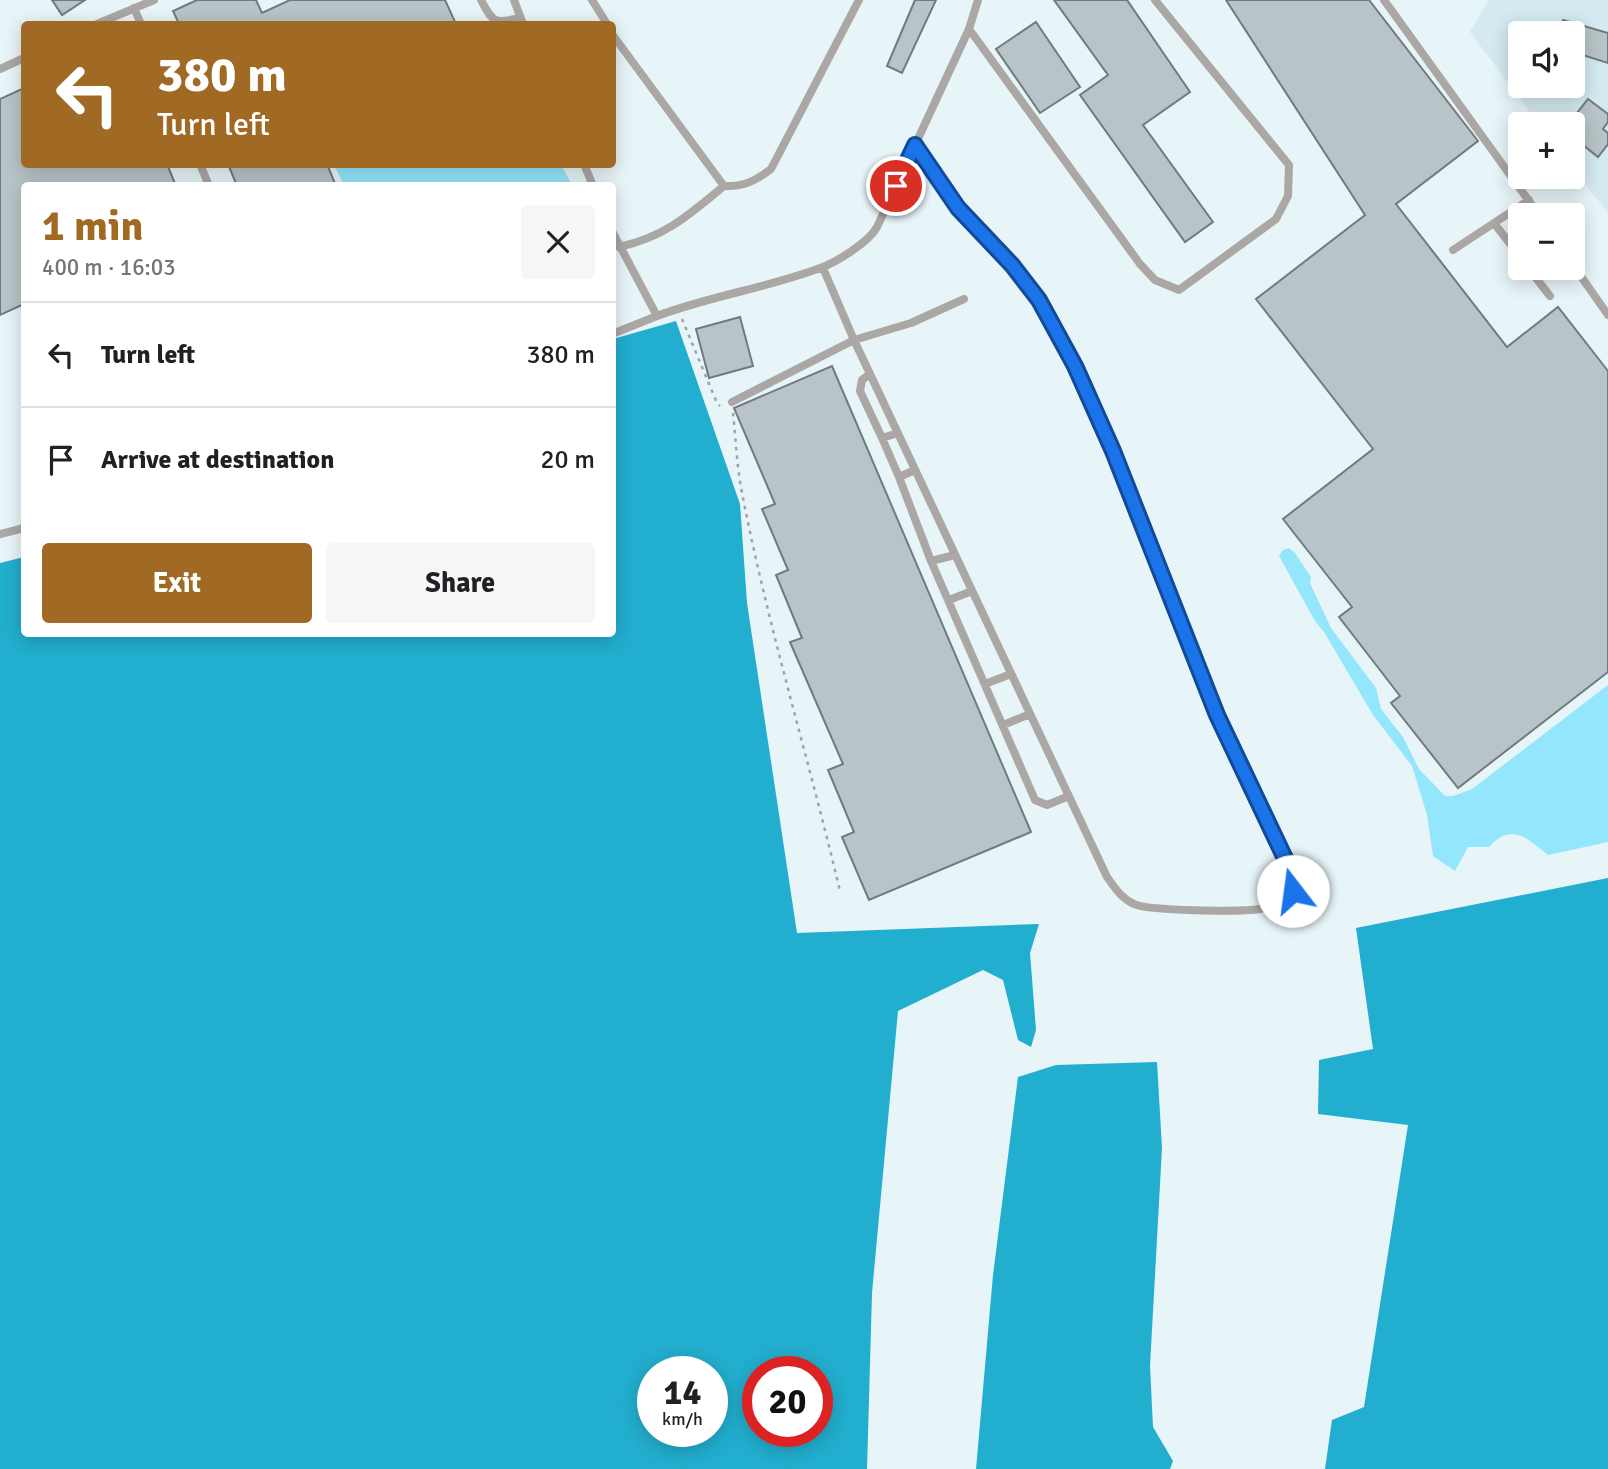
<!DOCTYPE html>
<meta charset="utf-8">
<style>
body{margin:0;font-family:Signika,sans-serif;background:#f6f6f6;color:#202124;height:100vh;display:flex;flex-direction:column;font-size:26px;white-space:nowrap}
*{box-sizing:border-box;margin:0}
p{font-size:23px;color:#757577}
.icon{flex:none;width:38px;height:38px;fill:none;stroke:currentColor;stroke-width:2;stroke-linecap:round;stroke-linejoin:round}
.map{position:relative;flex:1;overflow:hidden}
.drawer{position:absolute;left:21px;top:182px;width:595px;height:455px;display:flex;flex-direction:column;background:#fff;border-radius:7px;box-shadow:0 4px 18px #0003}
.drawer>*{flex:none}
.guide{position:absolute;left:21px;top:21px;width:595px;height:147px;border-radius:7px;box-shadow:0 4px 18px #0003;background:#a06a24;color:#fff;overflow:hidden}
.tools{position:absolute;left:1508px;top:21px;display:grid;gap:14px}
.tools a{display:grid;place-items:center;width:77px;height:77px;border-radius:7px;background:#fff;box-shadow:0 4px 18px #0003;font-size:35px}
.speed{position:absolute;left:637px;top:1356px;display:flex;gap:14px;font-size:35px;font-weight:700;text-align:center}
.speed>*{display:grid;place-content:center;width:91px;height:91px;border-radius:50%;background:#fff;box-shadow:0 4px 18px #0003;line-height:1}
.speed small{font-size:18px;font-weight:400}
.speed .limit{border:10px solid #d22;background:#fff;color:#111}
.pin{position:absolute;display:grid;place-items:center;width:60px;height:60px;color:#fff;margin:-30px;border:4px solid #fff;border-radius:50%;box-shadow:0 2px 7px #0007}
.me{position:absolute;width:77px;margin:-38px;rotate:345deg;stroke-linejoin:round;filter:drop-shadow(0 0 5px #0008)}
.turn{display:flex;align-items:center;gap:24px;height:147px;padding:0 21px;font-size:32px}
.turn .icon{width:91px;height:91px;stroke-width:2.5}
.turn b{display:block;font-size:49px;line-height:60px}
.round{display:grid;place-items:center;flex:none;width:74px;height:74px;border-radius:7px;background:#f6f6f6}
.headline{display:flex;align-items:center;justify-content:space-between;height:119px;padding:0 21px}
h1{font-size:42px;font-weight:700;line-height:52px;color:#a06a24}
.primary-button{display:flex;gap:14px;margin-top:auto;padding:14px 21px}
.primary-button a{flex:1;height:80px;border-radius:7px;background:#a06a24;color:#fff;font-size:28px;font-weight:700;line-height:80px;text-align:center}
.primary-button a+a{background:#f6f6f6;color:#202124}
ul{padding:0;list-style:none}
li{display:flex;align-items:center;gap:21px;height:105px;padding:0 21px;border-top:2px solid #e0e0e0}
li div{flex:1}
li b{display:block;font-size:26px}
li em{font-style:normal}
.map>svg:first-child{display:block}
.built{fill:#d4eaf0;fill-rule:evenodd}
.green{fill:#94e6fd}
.water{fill:#22aece;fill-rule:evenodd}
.building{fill:#b8c4c7;stroke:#707b7f;stroke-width:2}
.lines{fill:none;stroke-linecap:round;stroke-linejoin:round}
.path{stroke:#9ca5a8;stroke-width:2.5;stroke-dasharray:3.5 5;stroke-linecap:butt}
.service{stroke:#aba7a4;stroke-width:8}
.route-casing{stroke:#114b97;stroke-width:18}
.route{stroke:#1a73e8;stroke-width:12}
</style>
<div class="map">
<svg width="1608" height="1469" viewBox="0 0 1608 1469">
<rect width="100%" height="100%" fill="#e7f4f8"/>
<path class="built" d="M 1489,0 L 1608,0 L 1608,213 L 1573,169 L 1573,124 L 1539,124 L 1470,32 ZM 1521,33 L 1573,33 L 1573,86 L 1521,86 Z"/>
<path class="green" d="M 334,165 L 561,165 L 572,185 L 344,185 Z
M 1289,548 L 1295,553 L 1311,577 L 1310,583 L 1331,628 L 1376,688 L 1381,709 L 1403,737 L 1419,769 L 1445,796 L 1453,796 L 1472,789 L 1608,685 L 1608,842 L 1548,855 C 1527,838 1511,822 1489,847 L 1468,847 L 1455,871 L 1433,856 L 1427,815 L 1412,766 L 1373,715 L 1324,632 L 1315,621 L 1279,556 L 1283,550 Z"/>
<path class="water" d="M 676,321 L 740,504 L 747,603 L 797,933 L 1039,924 L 1030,953 L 1036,1030 L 1031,1047 L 1018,1040 L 1003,980 L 983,970 L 898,1011 L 872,1293 L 867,1469 L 0,1469 L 0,563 L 24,557 L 24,634 L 612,634 L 613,339 ZM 653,1372 L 712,1372 L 712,1432 L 653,1432 ZM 758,1372 L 817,1372 L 817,1432 L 758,1432 Z
M 1608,878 L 1608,1469 L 1325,1469 L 1332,1420 L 1364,1407 L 1408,1125 L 1318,1114 L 1319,1060 L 1373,1049 L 1356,928 Z
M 1157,1062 L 1162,1148 L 1150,1366 L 1153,1427 L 1173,1461 L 1170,1469 L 976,1469 L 993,1275 L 1018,1077 L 1056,1065 Z"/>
<path class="building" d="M 52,0 L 85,0 L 62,15 Z
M 197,0 L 256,0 L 262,13 L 290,0 L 445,0 L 456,24 L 179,24 L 173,11 Z
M 915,0 L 936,0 L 902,73 L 887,66 Z
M 1054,0 L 1127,0 L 1190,92 L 1143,125 L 1213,222 L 1185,242 L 1080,95 L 1108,75 Z
M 1226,0 L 1369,0 L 1478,141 L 1396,204 L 1507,347 L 1558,307 L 1608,371 L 1608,672 L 1458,788 L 1391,703 L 1400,696 L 1339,617 L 1352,607 L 1283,519 L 1373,449 L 1256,299 L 1365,215 Z
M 1563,20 L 1608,33 L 1608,63 L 1573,52 L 1573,33 L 1559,33 Z
M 1036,22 L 1080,87 L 1040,113 L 996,49 Z
M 24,88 L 24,164 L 167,164 L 176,186 L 24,186 L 24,304 L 0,315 L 0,99 Z
M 1588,99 L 1608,114 L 1608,122 L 1603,129 L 1608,133 L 1608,144 L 1598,157 L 1573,137 L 1573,118 Z
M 228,164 L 327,164 L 336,186 L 237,186 Z
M 740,317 L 753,366 L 709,378 L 696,329 Z
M 832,366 L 1031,832 L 869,900 L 842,837 L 854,832 L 828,770 L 843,764 L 790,642 L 802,638 L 776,575 L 788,570 L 762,509 L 775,504 L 734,408 Z"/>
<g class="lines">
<path class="path" d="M 682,319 L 717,403 L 720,406
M 733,413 C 736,441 737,470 743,498 C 769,630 809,760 840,891"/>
<path class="service" d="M 481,0 C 493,23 495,24 520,18
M 514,0 L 523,24
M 592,0 L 607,24
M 1384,0 L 1539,215
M 134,8 L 141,24
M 97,24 L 154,0
M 969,29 L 1140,264 L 1155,280 L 1179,290 L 1276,219 L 1288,196 L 1289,165 L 1155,0
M 612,34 L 724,186 C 744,187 755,181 771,169 L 859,0
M 0,69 L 24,58
M 200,164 L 209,186
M 584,164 L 593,186
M 1494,223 L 1521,258
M 612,231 L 657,316 C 710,296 767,288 820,268 C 837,262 869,242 877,227 L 969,29 L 978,0
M 619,247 C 665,237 689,215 724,186
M 1453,250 L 1529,200
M 1573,265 L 1608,315
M 823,268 L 854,340 L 1107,877 C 1115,888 1121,898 1134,904 C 1148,911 1242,912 1260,909 C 1274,907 1284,900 1293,890 L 1291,871 L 1217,715 L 1113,451 L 1075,366 L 1039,300 L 1012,265 L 958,208 L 915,145
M 1528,268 L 1550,296
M 612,334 L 657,316
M 870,374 L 862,380 L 860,391 L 882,438 L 898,433
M 732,402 L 854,340 L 911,323 L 964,299
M 882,438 L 899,477
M 915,470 L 899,477 L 931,561 L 955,555
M 0,534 L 24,528
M 931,561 L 1035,800 L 1047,805 L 1069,796
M 949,600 L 972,591
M 985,684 L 1011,674
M 1003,725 L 1030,714"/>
</g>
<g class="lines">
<g class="route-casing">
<path id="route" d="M 896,186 L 915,145 L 958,208 L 1012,265 L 1039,300 L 1075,366 L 1113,451 L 1217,715 L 1291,871 L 1293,891"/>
</g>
<use href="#route" class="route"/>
</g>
</svg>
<div class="tools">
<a><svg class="icon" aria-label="sound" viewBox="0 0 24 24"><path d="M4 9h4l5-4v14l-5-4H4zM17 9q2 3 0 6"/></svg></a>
<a>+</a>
<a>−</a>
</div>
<div class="speed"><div>14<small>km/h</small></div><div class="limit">20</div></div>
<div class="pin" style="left:896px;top:186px;background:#d93025"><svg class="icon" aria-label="arrive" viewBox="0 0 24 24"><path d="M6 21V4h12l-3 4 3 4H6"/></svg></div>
<svg class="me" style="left:1293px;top:891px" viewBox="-20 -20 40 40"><circle r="19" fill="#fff"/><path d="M0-13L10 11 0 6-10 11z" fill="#1a73e8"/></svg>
<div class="guide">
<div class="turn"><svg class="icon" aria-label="left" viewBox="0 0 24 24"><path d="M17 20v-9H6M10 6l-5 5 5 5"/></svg><div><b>380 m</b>Turn left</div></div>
</div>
<section class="drawer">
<div class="headline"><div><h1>1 min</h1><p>400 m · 16:03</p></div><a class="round"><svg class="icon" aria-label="close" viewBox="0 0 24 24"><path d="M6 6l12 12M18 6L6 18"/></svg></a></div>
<ul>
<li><svg class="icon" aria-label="left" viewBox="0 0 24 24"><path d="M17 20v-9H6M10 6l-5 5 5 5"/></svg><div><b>Turn left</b></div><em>380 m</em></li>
<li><svg class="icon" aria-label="arrive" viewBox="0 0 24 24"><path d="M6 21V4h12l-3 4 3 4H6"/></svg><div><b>Arrive at destination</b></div><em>20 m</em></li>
</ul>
<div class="primary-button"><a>Exit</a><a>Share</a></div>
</section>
</div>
